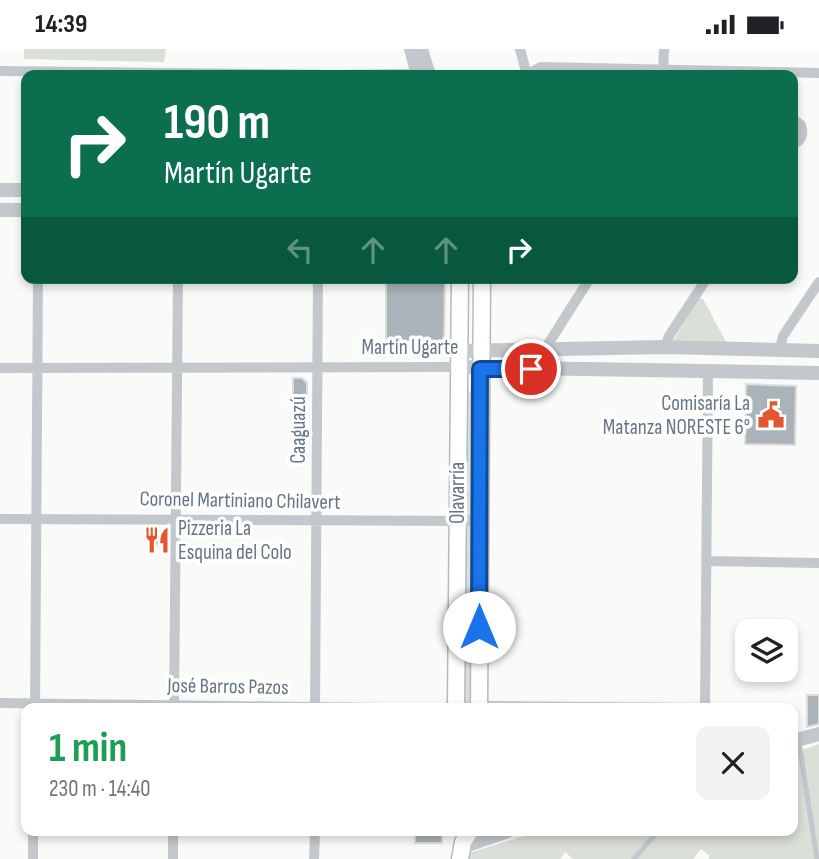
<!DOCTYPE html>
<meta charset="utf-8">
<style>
body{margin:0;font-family:"Sofia Sans Condensed",sans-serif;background:#f2f2f2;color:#202124;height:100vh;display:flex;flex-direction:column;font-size:26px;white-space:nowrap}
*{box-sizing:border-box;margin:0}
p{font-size:23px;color:#757577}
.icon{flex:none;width:38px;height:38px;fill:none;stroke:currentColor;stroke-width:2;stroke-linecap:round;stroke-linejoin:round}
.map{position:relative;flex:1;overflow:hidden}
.sheet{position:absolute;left:21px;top:654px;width:777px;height:133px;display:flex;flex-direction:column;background:#fff;border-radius:14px;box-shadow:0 4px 10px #0003}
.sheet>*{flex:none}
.top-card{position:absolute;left:21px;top:21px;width:777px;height:214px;border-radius:14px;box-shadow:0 4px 10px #0003;background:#0b6e4f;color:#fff;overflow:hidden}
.fabs{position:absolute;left:735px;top:570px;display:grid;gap:14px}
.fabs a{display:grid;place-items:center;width:63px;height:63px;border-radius:14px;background:#fff;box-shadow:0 4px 10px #0003;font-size:35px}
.pin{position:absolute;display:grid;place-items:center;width:60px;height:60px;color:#fff;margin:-30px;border:4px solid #fff;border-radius:50%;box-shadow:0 2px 7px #0007}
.me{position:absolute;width:77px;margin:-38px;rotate:0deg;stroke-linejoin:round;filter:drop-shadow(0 0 5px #0008)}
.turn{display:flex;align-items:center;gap:24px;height:147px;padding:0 28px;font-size:32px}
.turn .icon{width:91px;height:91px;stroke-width:2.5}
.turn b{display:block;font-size:49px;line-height:60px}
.lanes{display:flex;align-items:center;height:66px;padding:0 28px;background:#0003;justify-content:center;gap:35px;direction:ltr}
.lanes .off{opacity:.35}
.round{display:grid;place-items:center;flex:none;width:74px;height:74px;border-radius:14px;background:#f2f2f2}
.head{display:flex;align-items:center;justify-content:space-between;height:119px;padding:0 28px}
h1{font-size:42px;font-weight:700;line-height:52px;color:#1e9e55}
.status{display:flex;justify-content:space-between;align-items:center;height:49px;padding:0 35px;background:#fff;direction:ltr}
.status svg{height:19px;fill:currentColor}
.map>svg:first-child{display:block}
.green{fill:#dadfd7}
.building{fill:#aab3b9;stroke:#dcdcda;stroke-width:2}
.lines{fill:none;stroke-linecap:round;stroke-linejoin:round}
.secondary-casing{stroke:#b3babf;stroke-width:19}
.service{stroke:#c3c8cc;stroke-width:5}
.minor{stroke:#c3c8cc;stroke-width:10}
.tertiary{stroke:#c3c8cc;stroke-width:14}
.secondary{stroke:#fff;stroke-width:16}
.route-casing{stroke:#114b97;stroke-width:18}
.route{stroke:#1a73e8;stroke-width:12}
.labels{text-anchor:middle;stroke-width:7;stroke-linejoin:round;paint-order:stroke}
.street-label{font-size:21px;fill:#657683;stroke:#fff}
.poi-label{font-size:21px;fill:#657683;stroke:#fff;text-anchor:end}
</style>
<div class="status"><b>14:39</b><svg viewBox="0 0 49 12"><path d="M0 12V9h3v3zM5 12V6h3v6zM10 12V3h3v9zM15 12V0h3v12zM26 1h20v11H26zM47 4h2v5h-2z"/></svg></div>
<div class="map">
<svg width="819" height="810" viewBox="0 0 819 810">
<rect width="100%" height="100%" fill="#fafaf8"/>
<path class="green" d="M 24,0 L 166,0 L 164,13 L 24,10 Z
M 698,249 L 703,250 L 726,293 L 674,291 Z
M 475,342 L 472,660 L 464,660 L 465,343 Z
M 819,695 L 819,810 L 708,810 L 710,807 L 701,800 L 693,810 L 573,810 L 565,803 L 560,810 L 464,810 L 469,804 L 540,782 L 793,782 L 793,704 Z"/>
<path class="building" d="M 386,229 L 445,229 L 444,305 L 386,304 Z
M 293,329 L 302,329 L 307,334 L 307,350 L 293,350 Z
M 746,335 L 796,337 L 795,396 L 745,395 Z
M 149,483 L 162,483 L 164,486 L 164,497 L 149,496 Z
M 807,646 L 819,646 L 819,675 L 807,678 Z
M 415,782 L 442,782 L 442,794 L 415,794 Z"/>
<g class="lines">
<g class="secondary-casing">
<path id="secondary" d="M 456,660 L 460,229
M 479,660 L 482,229
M 460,810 L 463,793 L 470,782"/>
</g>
<path class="service" d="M 799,694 L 817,810
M 634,810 L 658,782"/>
<path class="minor" d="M 520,0 L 527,26
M 0,22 L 335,26 L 418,25
M 663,22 L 664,0
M 526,26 L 541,18 L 819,24
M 793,70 L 801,76 C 804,85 802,92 793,95
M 665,298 L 669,287 L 707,229
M 545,300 L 590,229
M 780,300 L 783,287 L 819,233
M 0,319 L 459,318
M 0,470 L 480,472
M 707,512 L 819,514
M 0,654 L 455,660
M 35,660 L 38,229
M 174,660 L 178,229
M 315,660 L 318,229
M 456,660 L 479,657 L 705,659
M 705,660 L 708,322
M 33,810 L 33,782
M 173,810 L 173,782
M 314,810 L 315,782"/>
<path class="tertiary" d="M 411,0 L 418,26
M 421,0 L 429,26
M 0,141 L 26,141
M 0,161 L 26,161
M 458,302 L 665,298 L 819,302
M 459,318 L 819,324
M 793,692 L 819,685
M 462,798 L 508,782"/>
<use href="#secondary" class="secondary"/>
</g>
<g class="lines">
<g class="route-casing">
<path id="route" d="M 479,578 L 480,320 L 531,320"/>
</g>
<use href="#route" class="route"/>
</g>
<defs>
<g id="civic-bare" transform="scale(2.1)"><path d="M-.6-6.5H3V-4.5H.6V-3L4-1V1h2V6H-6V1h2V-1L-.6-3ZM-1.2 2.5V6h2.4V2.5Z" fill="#e4572e" stroke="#fff" stroke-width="2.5" paint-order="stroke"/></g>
<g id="restaurant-bare" transform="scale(2.1)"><path d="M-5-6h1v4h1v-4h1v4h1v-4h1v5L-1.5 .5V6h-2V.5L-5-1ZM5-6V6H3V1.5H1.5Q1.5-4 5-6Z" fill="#e4572e" stroke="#fff" stroke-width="2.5" paint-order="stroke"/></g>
</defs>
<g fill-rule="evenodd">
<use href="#civic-bare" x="771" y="366"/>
<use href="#restaurant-bare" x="157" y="491"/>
</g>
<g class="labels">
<g class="street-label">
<text x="410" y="305">Martín Ugarte</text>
<text transform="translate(298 381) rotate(-90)" y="7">Caaguazú</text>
<text transform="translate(457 444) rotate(-90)" y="7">Olavarría</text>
<text transform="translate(240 451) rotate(1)" y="7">Coronel Martiniano Chilavert</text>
<text transform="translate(228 637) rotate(1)" y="7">José Barros Pazos</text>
</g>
<g class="poi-label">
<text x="750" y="361">Comisaría La<tspan x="750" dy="24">Matanza NORESTE 6°</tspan></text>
<text x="178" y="486" text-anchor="start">Pizzeria La<tspan x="178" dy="24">Esquina del Colo</tspan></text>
</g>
</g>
</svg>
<div class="fabs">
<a><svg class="icon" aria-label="layers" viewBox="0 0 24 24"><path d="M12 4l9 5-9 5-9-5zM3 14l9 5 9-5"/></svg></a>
</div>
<div class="pin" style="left:531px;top:320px;background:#d93025"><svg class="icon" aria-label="arrive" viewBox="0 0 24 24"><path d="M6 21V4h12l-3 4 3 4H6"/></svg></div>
<svg class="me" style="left:479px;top:578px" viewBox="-20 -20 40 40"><circle r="19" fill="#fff"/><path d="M0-13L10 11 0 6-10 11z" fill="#1a73e8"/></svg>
<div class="top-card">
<div class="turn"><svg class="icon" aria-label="right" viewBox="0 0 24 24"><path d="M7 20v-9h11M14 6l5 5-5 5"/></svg><div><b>190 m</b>Martín Ugarte</div></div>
<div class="lanes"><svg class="icon off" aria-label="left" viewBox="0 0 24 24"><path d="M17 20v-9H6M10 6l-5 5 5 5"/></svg><svg class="icon off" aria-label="ahead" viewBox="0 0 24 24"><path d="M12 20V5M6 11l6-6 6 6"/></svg><svg class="icon off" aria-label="ahead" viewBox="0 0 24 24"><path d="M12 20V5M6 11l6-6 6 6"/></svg><svg class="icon" aria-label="right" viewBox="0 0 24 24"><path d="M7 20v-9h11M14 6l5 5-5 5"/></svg></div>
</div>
<section class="sheet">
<div class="head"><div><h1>1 min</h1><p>230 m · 14:40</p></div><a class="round"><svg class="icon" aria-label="close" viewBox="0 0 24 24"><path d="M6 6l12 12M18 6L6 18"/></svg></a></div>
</section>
</div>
